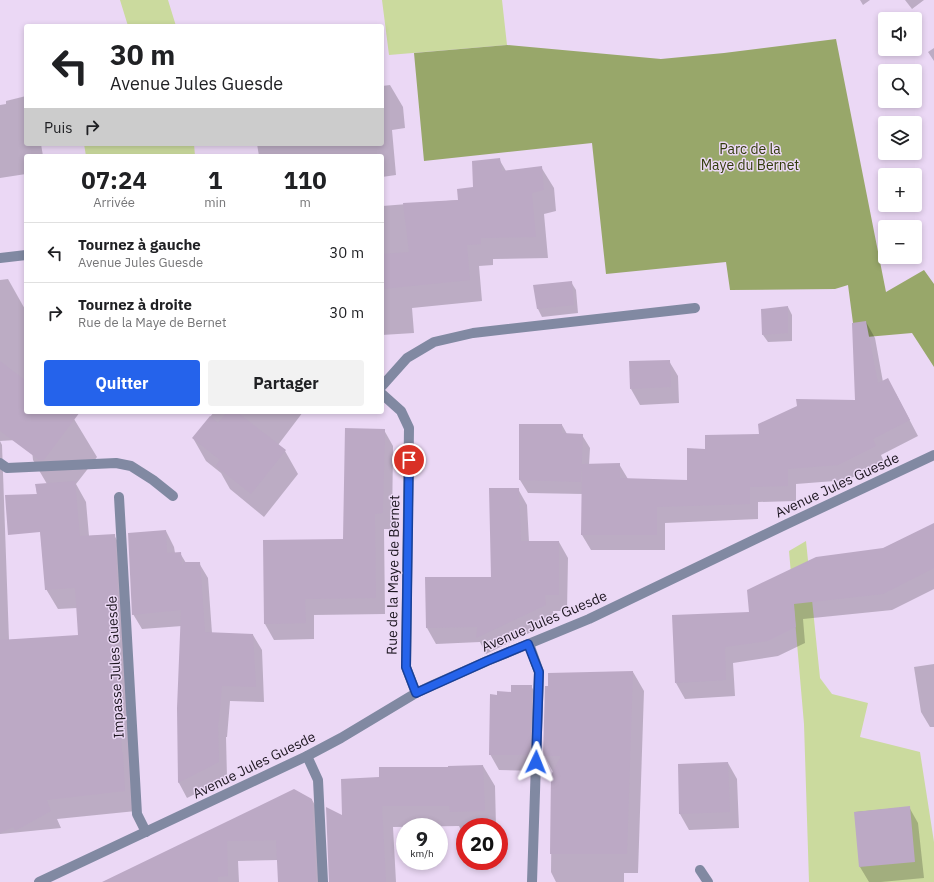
<!DOCTYPE html>
<html lang="fr">
<meta charset="utf-8">
<style>
body{margin:0;font-family:"IBM Plex Sans",sans-serif;background:#f2f2f2;color:#202124;height:100vh;display:flex;flex-direction:column;font-size:15px;white-space:nowrap}
*{box-sizing:border-box;margin:0}
p{font-size:13px;color:#757577}
.icon{flex:none;width:22px;height:22px;fill:none;stroke:currentColor;stroke-width:2;stroke-linecap:round;stroke-linejoin:round}
.map{position:relative;flex:1;overflow:hidden}
.side{position:absolute;left:24px;top:154px;width:360px;height:260px;display:flex;flex-direction:column;background:#fff;border-radius:4px;box-shadow:0 2px 6px #0003}
.side>*{flex:none}
.banner{position:absolute;left:24px;top:24px;width:360px;height:122px;border-radius:4px;box-shadow:0 2px 6px #0003;background:#fff;color:#202124;overflow:hidden}
.buttons{position:absolute;left:878px;top:12px;display:grid;gap:8px}
.buttons a{display:grid;place-items:center;width:44px;height:44px;border-radius:4px;background:#fff;box-shadow:0 2px 6px #0003;font-size:20px}
.speed{position:absolute;left:396px;top:818px;display:flex;gap:8px;font-size:20px;font-weight:700;text-align:center}
.speed>*{display:grid;place-content:center;width:52px;height:52px;border-radius:50%;background:#fff;box-shadow:0 2px 6px #0003;line-height:1}
.speed small{font-size:10px;font-weight:400}
.speed .limit{border:6px solid #d22;background:#fff;color:#111}
.pin{position:absolute;display:grid;place-items:center;width:34px;height:34px;color:#fff;margin:-17px;border:2px solid #fff;border-radius:50%;box-shadow:0 1px 4px #0007}
.me{position:absolute;width:44px;margin:-22px;rotate:2deg;stroke-linejoin:round;filter:drop-shadow(0 0 3px #0008)}
.turn{display:flex;align-items:center;gap:14px;height:84px;padding:0 20px;font-size:18px}
.turn .icon{width:52px;height:52px;stroke-width:2.5}
.turn b{display:block;font-size:28px;line-height:34px}
.then{display:flex;align-items:center;height:38px;padding:0 20px;background:#0003;gap:8px;font-size:15px}
.eta{display:flex;justify-content:space-evenly;align-items:center;height:68px;text-align:center}
.eta b{font-size:24px;font-weight:700;line-height:28px}
.action{display:flex;gap:8px;margin-top:auto;padding:8px 20px}
.action a{flex:1;height:46px;border-radius:4px;background:#2563eb;color:#fff;font-size:16px;font-weight:700;line-height:46px;text-align:center}
.action a+a{background:#f2f2f2;color:#202124}
ul{padding:0;list-style:none}
li{display:flex;align-items:center;gap:12px;height:60px;padding:0 20px;border-top:1px solid #e0e0e0}
li div{flex:1}
li b{display:block;font-size:15px}
li em{font-style:normal}
.map>svg:first-child{display:block}
.green{fill:#cbda9e}
.forest{fill:#98a76a}
.shadow{fill:#0003;fill-rule:evenodd}
.building{fill:#bca9c5}
.lines{fill:none;stroke-linecap:round;stroke-linejoin:round}
.service{stroke:#8189a2;stroke-width:10}
.minor{stroke:#8189a2;stroke-width:10}
.tertiary{stroke:#8189a2;stroke-width:10}
.route-casing{stroke:#184099;stroke-width:10}
.route{stroke:#2563eb;stroke-width:7}
.labels{text-anchor:middle;stroke-width:3;stroke-linejoin:round;paint-order:stroke}
.park-label{font-size:14px;fill:#323b0b;stroke:#ebd8f5}
.street-label{font-size:14px;fill:#1c151f;stroke:#ebd8f5}
</style>
<div class="map">
<svg width="934" height="882" viewBox="0 0 934 882">
<rect width="100%" height="100%" fill="#ebd8f5"/>
<path class="green" d="M 120,0 L 168,0 L 176,26 L 128,26 Z
M 382,0 L 502,0 L 507,45 L 389,55 Z
M 84,144 L 194,144 L 195,156 L 86,156 Z
M 806,541 L 820,678 L 832,694 L 868,703 L 860,737 L 920,752 L 934,842 L 934,882 L 809,882 L 804,724 L 789,551 Z"/>
<path class="forest" d="M 836,39 L 886,292 L 924,270 L 934,284 L 934,367 L 912,333 L 855,338 L 848,285 L 835,289 L 730,290 L 726,262 L 606,274 L 592,143 L 424,161 L 414,53 L 507,45 L 661,59 L 724,53 Z"/>
<path class="shadow" d="M 860,0 L 870,0 L 863,5 Z
M 905,0 L 924,0 L 912,9 Z
M 934,48 L 934,61 L 928,52 Z
M 390,85 L 403,107 L 405,128 L 392,130 L 396,175 L 382,177 L 382,156 L 259,156 L 257,144 L 382,144 L 382,86 Z
M 26,96 L 26,144 L 41,144 L 43,156 L 26,156 L 26,174 L 0,178 L 0,105 L 6,104 L 6,101 Z
M 499,159 L 506,171 L 541,167 L 554,188 L 556,211 L 544,214 L 548,258 L 493,259 L 493,265 L 479,266 L 482,301 L 412,308 L 414,333 L 382,335 L 382,206 L 459,200 L 474,188 Z
M 8,279 L 26,311 L 26,412 L 65,412 L 74,419 L 97,457 L 76,484 L 86,502 L 89,536 L 114,535 L 125,554 L 136,811 L 57,819 L 61,828 L 0,834 L 0,280 ZM 31,439 L 33,460 L 47,484 L 36,485 L 46,589 L 58,609 L 77,608 L 79,636 L 9,640 L 2,445 L 0,441 Z
M 571,282 L 576,290 L 578,313 L 542,317 L 538,309 L 535,286 Z
M 788,307 L 792,315 L 792,341 L 768,342 L 763,335 Z
M 866,322 L 875,338 L 883,382 L 896,394 L 918,436 L 881,455 L 884,462 L 847,480 L 796,484 L 796,501 L 758,502 L 758,519 L 665,523 L 665,550 L 591,550 L 582,535 L 583,494 L 528,493 L 520,480 L 520,425 L 562,425 L 567,434 L 582,435 L 590,448 L 589,465 L 619,464 L 628,479 L 688,481 L 706,450 L 760,435 L 856,401 Z
M 669,361 L 678,376 L 679,403 L 640,405 L 631,389 Z
M 214,412 L 303,412 L 278,445 L 285,451 L 298,474 L 264,517 L 230,489 L 221,473 L 206,461 L 193,438 Z
M 384,430 L 393,446 L 392,529 L 384,529 L 385,614 L 314,615 L 314,639 L 274,640 L 265,624 L 264,541 L 344,540 Z
M 518,489 L 527,505 L 529,542 L 559,542 L 568,558 L 567,611 L 553,611 L 554,621 L 486,654 L 480,642 L 436,644 L 427,628 L 492,578 Z
M 934,524 L 934,589 L 892,610 L 803,619 L 805,643 L 778,656 L 733,663 L 735,696 L 685,699 L 676,683 L 750,613 Z
M 166,531 L 174,547 L 175,553 L 180,553 L 186,563 L 199,563 L 208,578 L 212,633 L 253,635 L 262,650 L 264,702 L 230,701 L 227,737 L 226,737 L 227,778 L 187,798 L 179,783 L 182,626 L 142,629 L 133,614 Z
M 934,664 L 934,727 L 930,727 L 921,712 L 914,667 Z
M 633,672 L 644,691 L 638,873 L 624,873 L 624,882 L 556,882 L 551,872 L 552,775 L 553,772 L 544,755 Z
M 531,686 L 541,702 L 538,771 L 499,770 L 490,754 L 498,696 L 512,693 Z
M 728,763 L 737,779 L 739,828 L 689,830 L 680,814 L 679,765 Z
M 483,766 L 495,786 L 496,827 L 465,827 L 465,832 L 462,832 L 459,826 L 393,827 L 396,882 L 330,882 L 343,817 L 380,778 L 449,768 Z
M 312,800 L 324,820 L 327,882 L 279,882 L 278,860 L 238,861 L 239,882 L 104,882 Z
M 909,807 L 918,823 L 924,878 L 881,882 L 869,882 L 860,867 L 855,812 Z"/>
<path class="building" d="M 500,158 L 502,171 L 542,166 L 544,190 L 532,193 L 536,237 L 481,238 L 481,244 L 467,245 L 470,280 L 382,289 L 382,254 L 409,252 L 403,203 L 458,200 L 457,189 L 473,187 L 472,161 Z
M 572,281 L 574,305 L 537,309 L 533,285 Z
M 788,306 L 788,333 L 762,335 L 761,309 Z
M 866,321 L 878,383 L 888,378 L 910,420 L 873,439 L 876,446 L 838,465 L 788,469 L 788,486 L 750,487 L 750,504 L 657,507 L 657,535 L 581,535 L 582,464 L 620,463 L 620,478 L 687,480 L 687,448 L 705,449 L 705,435 L 759,434 L 758,424 L 797,406 L 796,399 L 855,400 L 852,323 Z
M 670,360 L 671,387 L 630,389 L 629,361 Z
M 0,361 L 26,381 L 26,412 L 80,412 L 44,460 L 39,460 L 0,431 Z
M 227,412 L 237,412 L 286,450 L 251,494 L 216,466 L 220,460 L 192,438 L 210,416 L 218,423 Z
M 519,424 L 562,424 L 562,433 L 583,434 L 581,482 L 519,480 Z
M 345,428 L 385,429 L 383,513 L 375,514 L 376,598 L 305,599 L 306,623 L 264,624 L 263,540 L 343,539 Z
M 75,481 L 80,536 L 115,534 L 119,616 L 115,616 L 122,752 L 123,752 L 125,791 L 47,800 L 51,811 L 15,831 L 13,827 L 0,833 L 0,640 L 78,635 L 75,588 L 45,590 L 40,532 L 8,535 L 5,495 L 37,494 L 35,484 Z
M 489,488 L 519,488 L 521,541 L 559,541 L 559,595 L 545,595 L 546,605 L 476,638 L 477,627 L 426,628 L 425,577 L 491,577 Z
M 934,523 L 934,568 L 883,594 L 794,604 L 796,627 L 768,641 L 725,647 L 726,680 L 675,683 L 672,615 L 749,612 L 747,590 L 816,557 L 883,548 Z
M 166,530 L 167,553 L 181,552 L 182,565 L 183,565 L 183,562 L 200,562 L 205,632 L 253,634 L 256,687 L 222,686 L 219,722 L 218,722 L 219,762 L 178,783 L 177,708 L 181,610 L 132,615 L 128,533 Z
M 633,671 L 627,854 L 550,854 L 551,775 L 561,756 L 543,756 L 545,686 L 548,686 L 548,673 Z
M 511,685 L 532,685 L 530,755 L 489,755 L 490,694 L 497,695 L 497,691 L 511,692 Z
M 728,762 L 730,812 L 679,814 L 678,764 Z
M 483,765 L 485,811 L 450,812 L 449,806 L 382,806 L 386,882 L 329,882 L 326,807 L 342,815 L 341,779 L 379,777 L 379,767 L 448,767 L 448,766 Z
M 294,789 L 312,799 L 316,882 L 278,882 L 276,840 L 227,841 L 228,876 L 218,877 L 218,882 L 102,882 Z
M 910,806 L 915,862 L 859,867 L 854,812 Z"/>
<g class="lines">
<path class="service" d="M 382,386 L 407,358 L 434,342 L 473,333 L 695,308
M 0,463 L 7,468 L 116,463 L 131,466 L 153,480 L 173,496
M 529,644 L 539,672 L 532,882"/>
<path class="minor" d="M 0,258 L 26,255
M 382,394 L 401,411 L 409,428 L 406,667 L 416,693
M 119,497 L 137,814 L 146,832
M 307,756 L 318,780 L 323,882
M 700,870 L 708,882"/>
<path class="tertiary" d="M 39,882 L 307,756 L 341,738 L 416,693 L 433,685 L 487,661 L 589,619 L 787,524 L 934,455"/>
</g>
<g class="lines">
<g class="route-casing">
<path id="route" d="M 409,460 L 406,667 L 416,693 L 487,661 L 528,644 L 539,672 L 536,762"/>
</g>
<use href="#route" class="route"/>
</g>
<g class="labels">
<g class="park-label">
<text x="750" y="154">Parc de la<tspan x="750" dy="16">Maye du Bernet</tspan></text>
</g>
<g class="street-label">
<text transform="translate(837 485) rotate(-25)" y="5">Avenue Jules Guesde</text>
<text transform="translate(393 575) rotate(-89)" y="5">Rue de la Maye de Bernet</text>
<text transform="translate(544 621) rotate(-23)" y="5">Avenue Jules Guesde</text>
<text transform="translate(115 667) rotate(-93)" y="5">Impasse Jules Guesde</text>
<text transform="translate(254 765) rotate(-26)" y="5">Avenue Jules Guesde</text>
</g>
</g>
</svg>
<div class="buttons">
<a><svg class="icon" aria-label="sound" viewBox="0 0 24 24"><path d="M4 9h4l5-4v14l-5-4H4zM17 9q2 3 0 6"/></svg></a>
<a><svg class="icon" aria-label="search" viewBox="0 0 24 24"><circle cx="10" cy="10" r="6"/><path d="M15 15l6 6"/></svg></a>
<a><svg class="icon" aria-label="layers" viewBox="0 0 24 24"><path d="M12 4l9 5-9 5-9-5zM3 14l9 5 9-5"/></svg></a>
<a>+</a>
<a>−</a>
</div>
<div class="speed"><div>9<small>km/h</small></div><div class="limit">20</div></div>
<div class="pin" style="left:409px;top:460px;background:#d93025"><svg class="icon" aria-label="arrive" viewBox="0 0 24 24"><path d="M6 21V4h12l-3 4 3 4H6"/></svg></div>
<svg class="me" style="left:536px;top:762px" viewBox="-20 -20 40 40"><path d="M0-17L14 15 0 8-14 15z" fill="#2563eb" stroke="#fff" stroke-width="4"/></svg>
<div class="banner">
<div class="turn"><svg class="icon" aria-label="left" viewBox="0 0 24 24"><path d="M17 20v-9H6M10 6l-5 5 5 5"/></svg><div><b>30 m</b>Avenue Jules Guesde</div></div>
<div class="then">Puis<svg class="icon" aria-label="right" viewBox="0 0 24 24"><path d="M7 20v-9h11M14 6l5 5-5 5"/></svg></div>
</div>
<section class="side">
<div class="eta">
<div><b>07:24</b><p>Arrivée</p></div>
<div><b>1</b><p>min</p></div>
<div><b>110</b><p>m</p></div>
</div>
<ul>
<li><svg class="icon" aria-label="left" viewBox="0 0 24 24"><path d="M17 20v-9H6M10 6l-5 5 5 5"/></svg><div><b>Tournez à gauche</b><p>Avenue Jules Guesde</p></div><em>30 m</em></li>
<li><svg class="icon" aria-label="right" viewBox="0 0 24 24"><path d="M7 20v-9h11M14 6l5 5-5 5"/></svg><div><b>Tournez à droite</b><p>Rue de la Maye de Bernet</p></div><em>30 m</em></li>
</ul>
<div class="action"><a>Quitter</a><a>Partager</a></div>
</section>
</div>
